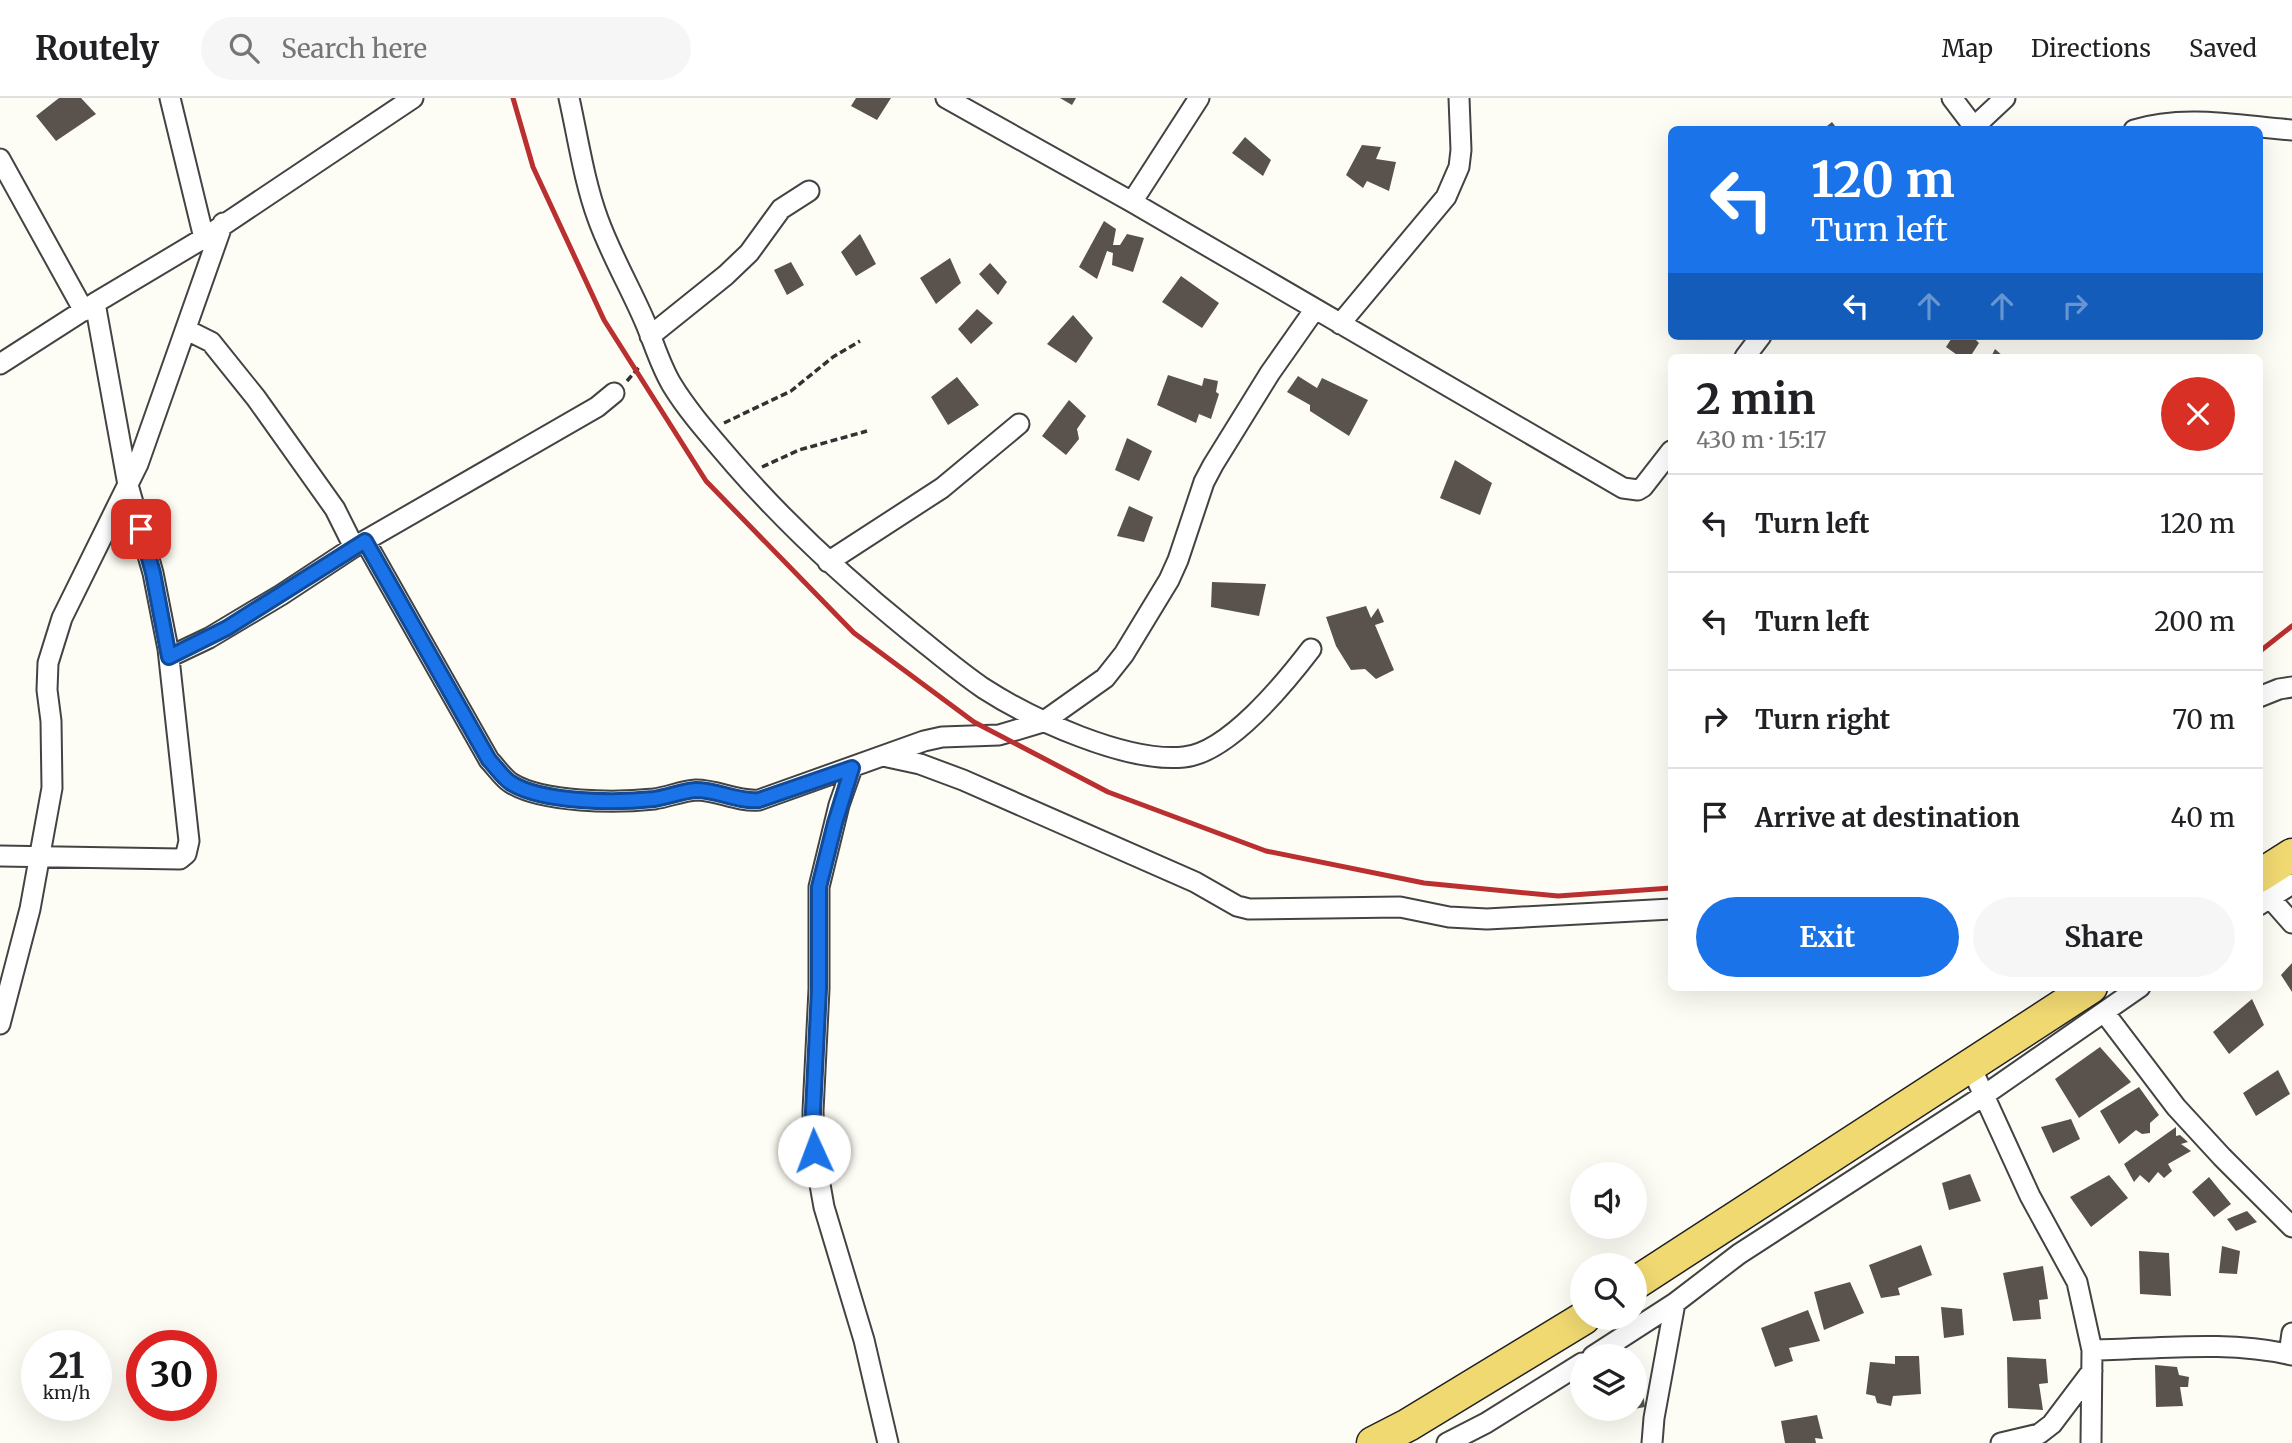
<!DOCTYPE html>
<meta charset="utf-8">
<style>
body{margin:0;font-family:Merriweather,serif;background:#f6f6f6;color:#202124;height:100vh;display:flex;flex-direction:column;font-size:26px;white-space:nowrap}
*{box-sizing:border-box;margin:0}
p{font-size:23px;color:#757577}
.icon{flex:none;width:38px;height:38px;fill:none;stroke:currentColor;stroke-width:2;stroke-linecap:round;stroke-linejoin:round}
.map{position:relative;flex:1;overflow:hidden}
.panel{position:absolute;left:1668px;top:256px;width:595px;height:637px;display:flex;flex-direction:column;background:#fff;border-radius:10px;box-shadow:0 7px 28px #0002}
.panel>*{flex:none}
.top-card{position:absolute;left:1668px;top:28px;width:595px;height:214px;border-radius:10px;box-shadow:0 7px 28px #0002;background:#1a73e8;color:#fff;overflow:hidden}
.fabs{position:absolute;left:1570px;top:1064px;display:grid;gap:14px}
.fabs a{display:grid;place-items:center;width:77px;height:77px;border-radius:50%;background:#fff;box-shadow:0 7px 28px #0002;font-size:35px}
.speed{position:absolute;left:21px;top:1232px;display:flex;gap:14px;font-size:35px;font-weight:700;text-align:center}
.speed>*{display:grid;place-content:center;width:91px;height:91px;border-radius:50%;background:#fff;box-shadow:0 7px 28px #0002;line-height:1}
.speed small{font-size:18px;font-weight:400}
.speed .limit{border:10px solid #d22;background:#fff;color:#111}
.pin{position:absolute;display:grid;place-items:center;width:60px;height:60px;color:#fff;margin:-30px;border-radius:14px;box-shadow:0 4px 10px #0006}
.me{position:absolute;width:77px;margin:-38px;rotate:358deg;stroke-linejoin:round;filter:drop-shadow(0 0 5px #0008)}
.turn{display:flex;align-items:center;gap:24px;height:147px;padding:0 28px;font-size:32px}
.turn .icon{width:91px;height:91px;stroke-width:2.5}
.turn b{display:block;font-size:49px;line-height:60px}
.lanes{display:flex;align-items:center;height:66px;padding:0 28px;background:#0003;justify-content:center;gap:35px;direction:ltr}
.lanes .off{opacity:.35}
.round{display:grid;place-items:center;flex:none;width:74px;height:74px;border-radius:37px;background:#f6f6f6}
.headline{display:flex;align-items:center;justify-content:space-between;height:119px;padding:0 28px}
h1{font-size:42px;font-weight:700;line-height:52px}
.button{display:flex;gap:14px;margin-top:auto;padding:14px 28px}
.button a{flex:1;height:80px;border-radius:42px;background:#1a73e8;color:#fff;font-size:28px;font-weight:700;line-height:80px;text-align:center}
.button a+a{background:#f6f6f6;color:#202124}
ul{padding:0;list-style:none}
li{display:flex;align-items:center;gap:21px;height:98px;padding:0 28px;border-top:2px solid #e0e0e0}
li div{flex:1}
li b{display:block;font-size:26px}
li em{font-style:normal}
header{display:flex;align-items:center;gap:42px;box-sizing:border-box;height:98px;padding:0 35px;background:#fff;border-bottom:2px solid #e0e0e0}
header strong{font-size:33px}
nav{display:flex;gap:38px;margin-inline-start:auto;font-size:24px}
.search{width:490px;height:63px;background:#f6f6f6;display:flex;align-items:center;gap:18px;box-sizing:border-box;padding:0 24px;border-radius:38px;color:#757577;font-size:26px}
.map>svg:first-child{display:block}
.building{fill:#59524d}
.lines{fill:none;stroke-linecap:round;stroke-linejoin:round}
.minor-casing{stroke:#434343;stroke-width:23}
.primary-casing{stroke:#212121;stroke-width:35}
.path{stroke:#323232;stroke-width:3.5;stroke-dasharray:7 3.5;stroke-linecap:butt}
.minor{stroke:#fff;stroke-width:19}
.primary{stroke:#f1d972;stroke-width:32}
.rail{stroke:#ba2f2f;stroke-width:5}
.route-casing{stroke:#114b97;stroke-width:18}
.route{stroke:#1a73e8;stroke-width:12}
</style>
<header>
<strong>Routely</strong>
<div class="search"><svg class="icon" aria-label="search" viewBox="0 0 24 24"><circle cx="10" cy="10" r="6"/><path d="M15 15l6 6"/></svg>Search here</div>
<nav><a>Map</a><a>Directions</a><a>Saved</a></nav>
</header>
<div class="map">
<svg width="2292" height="1345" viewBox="0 0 2292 1345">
<rect width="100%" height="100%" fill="#fefdf5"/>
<path class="building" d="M 59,0 L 81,0 L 96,16 L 56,43 L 36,18 Z
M 856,0 L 891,0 L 877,22 L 851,8 Z
M 1060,0 L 1076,0 L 1072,7 Z
M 1832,24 L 1838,32 L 1822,32 Z
M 1245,39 L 1271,62 L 1263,78 L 1232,55 Z
M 1362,47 L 1381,49 L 1376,61 L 1396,64 L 1389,93 L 1367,83 L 1363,90 L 1346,77 Z
M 1104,123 L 1116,131 L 1113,147 L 1120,147 L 1127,136 L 1144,140 L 1133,174 L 1112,167 L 1113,155 L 1107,153 L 1097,181 L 1079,169 Z
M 860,136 L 876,166 L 856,178 L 841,154 Z
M 950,160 L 961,185 L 936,206 L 920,180 Z
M 791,164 L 804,187 L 787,197 L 774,172 Z
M 990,165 L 1007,184 L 998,197 L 979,176 Z
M 1181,178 L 1219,205 L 1202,230 L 1162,204 Z
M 977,211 L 993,225 L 971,246 L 958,231 Z
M 1073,217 L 1093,240 L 1076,265 L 1047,246 Z
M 1953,238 L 1972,238 L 1979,245 L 1970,259 L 1960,259 L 1946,249 Z
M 1995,251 L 2004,259 L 1991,259 Z
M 1168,277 L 1202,288 L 1204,280 L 1218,283 L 1216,294 L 1219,296 L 1211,321 L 1199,316 L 1196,325 L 1157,307 Z
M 1298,278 L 1317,290 L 1322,280 L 1368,302 L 1349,338 L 1310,313 L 1310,307 L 1287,294 Z
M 957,279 L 979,307 L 948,327 L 931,299 Z
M 1069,302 L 1086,318 L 1077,331 L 1079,341 L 1066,357 L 1042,338 Z
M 1127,340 L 1152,353 L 1139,383 L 1115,372 Z
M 1455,362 L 1492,385 L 1480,417 L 1440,400 Z
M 1129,408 L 1153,419 L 1144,444 L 1117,438 Z
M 1212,484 L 1266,486 L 1259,518 L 1211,509 Z
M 1366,508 L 1371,520 L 1378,510 L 1384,524 L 1375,527 L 1394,572 L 1376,581 L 1365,571 L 1351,572 L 1336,548 L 1326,519 Z
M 2292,865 L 2292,894 L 2281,877 Z
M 2252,901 L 2264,927 L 2229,956 L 2213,934 Z
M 2100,949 L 2131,984 L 2079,1020 L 2055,981 Z
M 2278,972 L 2290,996 L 2256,1018 L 2243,995 Z
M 2139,989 L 2159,1017 L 2150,1025 L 2150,1035 L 2142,1036 L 2136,1032 L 2119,1046 L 2100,1013 Z
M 2071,1021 L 2080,1041 L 2053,1055 L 2041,1029 Z
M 2176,1029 L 2176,1038 L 2180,1037 L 2188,1044 L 2181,1046 L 2191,1053 L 2168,1066 L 2172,1073 L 2164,1080 L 2158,1074 L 2149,1085 L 2140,1077 L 2134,1084 L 2124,1066 Z
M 1970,1076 L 1981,1103 L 1949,1112 L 1942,1085 Z
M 2109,1077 L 2128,1100 L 2091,1129 L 2070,1099 Z
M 2209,1079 L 2231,1106 L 2214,1119 L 2192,1094 Z
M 2247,1113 L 2257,1124 L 2236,1133 L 2227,1121 Z
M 1921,1147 L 1932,1177 L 1898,1190 L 1900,1197 L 1881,1200 L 1869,1167 Z
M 2222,1148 L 2240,1153 L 2237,1176 L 2219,1175 Z
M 2139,1153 L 2169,1155 L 2171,1198 L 2140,1196 Z
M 2043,1168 L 2048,1201 L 2039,1202 L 2041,1221 L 2013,1223 L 2003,1175 Z
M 1850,1184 L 1864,1215 L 1824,1232 L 1814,1194 Z
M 1941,1209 L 1962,1211 L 1964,1237 L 1944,1240 Z
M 1808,1212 L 1820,1243 L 1789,1250 L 1793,1263 L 1775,1269 L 1761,1230 Z
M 1895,1258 L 1919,1258 L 1921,1296 L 1893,1298 L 1891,1308 L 1877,1305 L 1875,1298 L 1866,1296 L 1870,1264 L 1895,1266 Z
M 2007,1259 L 2046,1261 L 2048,1285 L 2039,1286 L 2043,1312 L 2008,1310 Z
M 2155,1267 L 2177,1269 L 2179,1277 L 2189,1279 L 2188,1289 L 2180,1289 L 2183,1308 L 2156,1309 Z
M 1640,1274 L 1645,1309 L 1634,1311 L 1634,1275 Z
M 1817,1317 L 1823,1341 L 1815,1340 L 1816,1345 L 1785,1345 L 1781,1323 Z"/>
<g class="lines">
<g class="minor-casing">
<path id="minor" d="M 170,0 L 204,140
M 569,0 C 578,40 584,83 598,121 C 611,157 630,189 645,224 C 654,245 660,267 672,287 C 689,315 713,341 735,367 C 789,429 848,483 911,534 C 935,553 958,573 983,590 C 1031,621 1126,665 1184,659 C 1228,655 1285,585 1311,551
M 946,0 L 1132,104 L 1623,390 L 1638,392 L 1643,389 L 1671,353
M 1952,0 L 1974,29 L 2005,0
M 2134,32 C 2184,16 2241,28 2292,32
M 0,61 L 84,213
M 1132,104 L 1199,0
M 1340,226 L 1446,99 L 1459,69 L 1461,52 L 1459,0
M 187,232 L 211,244 L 256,300 L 335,411 L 354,449
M 650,238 L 726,177 L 749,155 L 781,111 L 809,93
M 1745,259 L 1761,238
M 0,266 L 95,205 L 204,140 L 413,0
M 365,443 L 489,662 C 496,669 503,680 511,685 C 543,705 616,705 654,701 C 668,699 682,693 696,692 C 718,692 737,704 759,702 L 924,643 L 942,639 L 999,637 L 1043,624 L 1105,580 L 1124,556 L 1169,482 L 1178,462 L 1204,384 L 1213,367 L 1270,275 L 1315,211
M 828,464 L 942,390 L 1019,326
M 169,559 L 209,540 L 281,497 L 354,449 L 597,309 L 614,295
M 2259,599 L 2279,591 L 2292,589
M 883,658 L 920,666 L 963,682 L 1195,784 L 1237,808 L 1249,811 L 1400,809 L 1449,819 L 1487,821 L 1671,811
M 852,670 L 839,707 L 819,789 L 819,891 L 813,1013 L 814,1053 L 824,1109 L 864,1242 L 888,1345
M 0,758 L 180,761 L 186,756 L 189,743 L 168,551 L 153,475 L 128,387 L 95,205
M 2270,800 L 2292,825
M 2259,807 L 2292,786
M 2104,914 L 2176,1009 L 2222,1059 L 2292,1129
M 0,926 L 30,811 L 52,690 L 51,623 L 47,592 L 48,565 L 62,520 L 138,366 L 223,125
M 1971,969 L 2030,1098 L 2077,1184 L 2092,1252 L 2091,1345
M 2092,1252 C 2158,1251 2227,1242 2292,1257
M 2289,1256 L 2292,1235
M 1593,1258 L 1675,1205 L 1739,1156 L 1983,998 L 2140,889
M 1447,1345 L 1486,1325 L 1582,1265
M 1652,1345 L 1654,1320 L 1675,1205
M 2001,1345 L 2039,1336 L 2052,1326 L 2092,1273"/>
</g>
<g class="primary-casing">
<path id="primary" d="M 2259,778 L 2292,757
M 1634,1186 L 2091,889
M 1373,1345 L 1408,1327 L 1584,1220"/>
</g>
<path class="path" d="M 627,283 L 640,268
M 724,325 L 791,293 L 833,259 L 860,243
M 762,369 L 799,352 L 867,333"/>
<use href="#minor" class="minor"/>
<use href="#primary" class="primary"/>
<path class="rail" d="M 513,0 L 533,69 L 604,222 L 706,383 L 854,535 L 974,624 L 1108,694 L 1266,753 L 1424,785 L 1558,798 L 1671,790
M 2259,554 L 2292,528"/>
</g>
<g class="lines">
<g class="route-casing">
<path id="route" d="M 141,431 L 153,475 L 169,559 L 227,530 L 365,443 L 489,662 C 496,669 503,680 511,685 C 543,705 616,705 654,701 C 668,699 682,693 696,692 C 718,692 737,704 759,702 L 852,670 L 835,725 L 819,789 L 819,891 L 813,1013 L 814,1053"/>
</g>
<use href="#route" class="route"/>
</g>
</svg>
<div class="fabs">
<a><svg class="icon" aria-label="sound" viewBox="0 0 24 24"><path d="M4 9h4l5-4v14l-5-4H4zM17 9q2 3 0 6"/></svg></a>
<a><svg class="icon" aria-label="search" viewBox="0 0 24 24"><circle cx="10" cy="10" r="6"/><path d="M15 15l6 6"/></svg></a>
<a><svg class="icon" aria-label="layers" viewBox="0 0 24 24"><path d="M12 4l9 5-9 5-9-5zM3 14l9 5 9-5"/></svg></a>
</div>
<div class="speed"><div>21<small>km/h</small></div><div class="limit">30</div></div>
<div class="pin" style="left:141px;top:431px;background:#d93025"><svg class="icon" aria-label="arrive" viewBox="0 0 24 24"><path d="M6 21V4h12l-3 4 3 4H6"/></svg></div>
<svg class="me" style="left:814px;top:1053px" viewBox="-20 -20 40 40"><circle r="19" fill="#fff"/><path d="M0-13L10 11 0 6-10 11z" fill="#1a73e8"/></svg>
<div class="top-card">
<div class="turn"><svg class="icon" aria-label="left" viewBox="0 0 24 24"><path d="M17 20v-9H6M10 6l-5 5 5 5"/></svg><div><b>120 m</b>Turn left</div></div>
<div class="lanes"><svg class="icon" aria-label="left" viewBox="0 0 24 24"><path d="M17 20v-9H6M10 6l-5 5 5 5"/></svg><svg class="icon off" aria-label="ahead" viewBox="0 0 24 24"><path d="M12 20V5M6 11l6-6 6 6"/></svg><svg class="icon off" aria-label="ahead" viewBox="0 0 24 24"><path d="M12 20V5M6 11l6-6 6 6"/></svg><svg class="icon off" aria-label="right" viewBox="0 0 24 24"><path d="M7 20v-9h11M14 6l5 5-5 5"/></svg></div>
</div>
<section class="panel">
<div class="headline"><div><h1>2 min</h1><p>430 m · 15:17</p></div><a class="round" style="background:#d93025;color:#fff"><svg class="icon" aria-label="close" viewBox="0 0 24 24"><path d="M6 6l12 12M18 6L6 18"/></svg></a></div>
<ul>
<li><svg class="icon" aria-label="left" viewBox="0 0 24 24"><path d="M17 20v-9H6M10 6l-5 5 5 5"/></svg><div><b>Turn left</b></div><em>120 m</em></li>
<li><svg class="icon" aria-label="left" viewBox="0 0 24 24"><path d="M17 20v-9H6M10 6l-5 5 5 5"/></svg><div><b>Turn left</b></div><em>200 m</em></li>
<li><svg class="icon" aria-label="right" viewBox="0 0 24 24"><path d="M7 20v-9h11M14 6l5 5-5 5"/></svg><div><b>Turn right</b></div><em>70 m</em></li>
<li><svg class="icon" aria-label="arrive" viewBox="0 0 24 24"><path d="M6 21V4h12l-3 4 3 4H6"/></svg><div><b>Arrive at destination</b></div><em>40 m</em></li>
</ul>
<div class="button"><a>Exit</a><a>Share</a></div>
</section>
</div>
